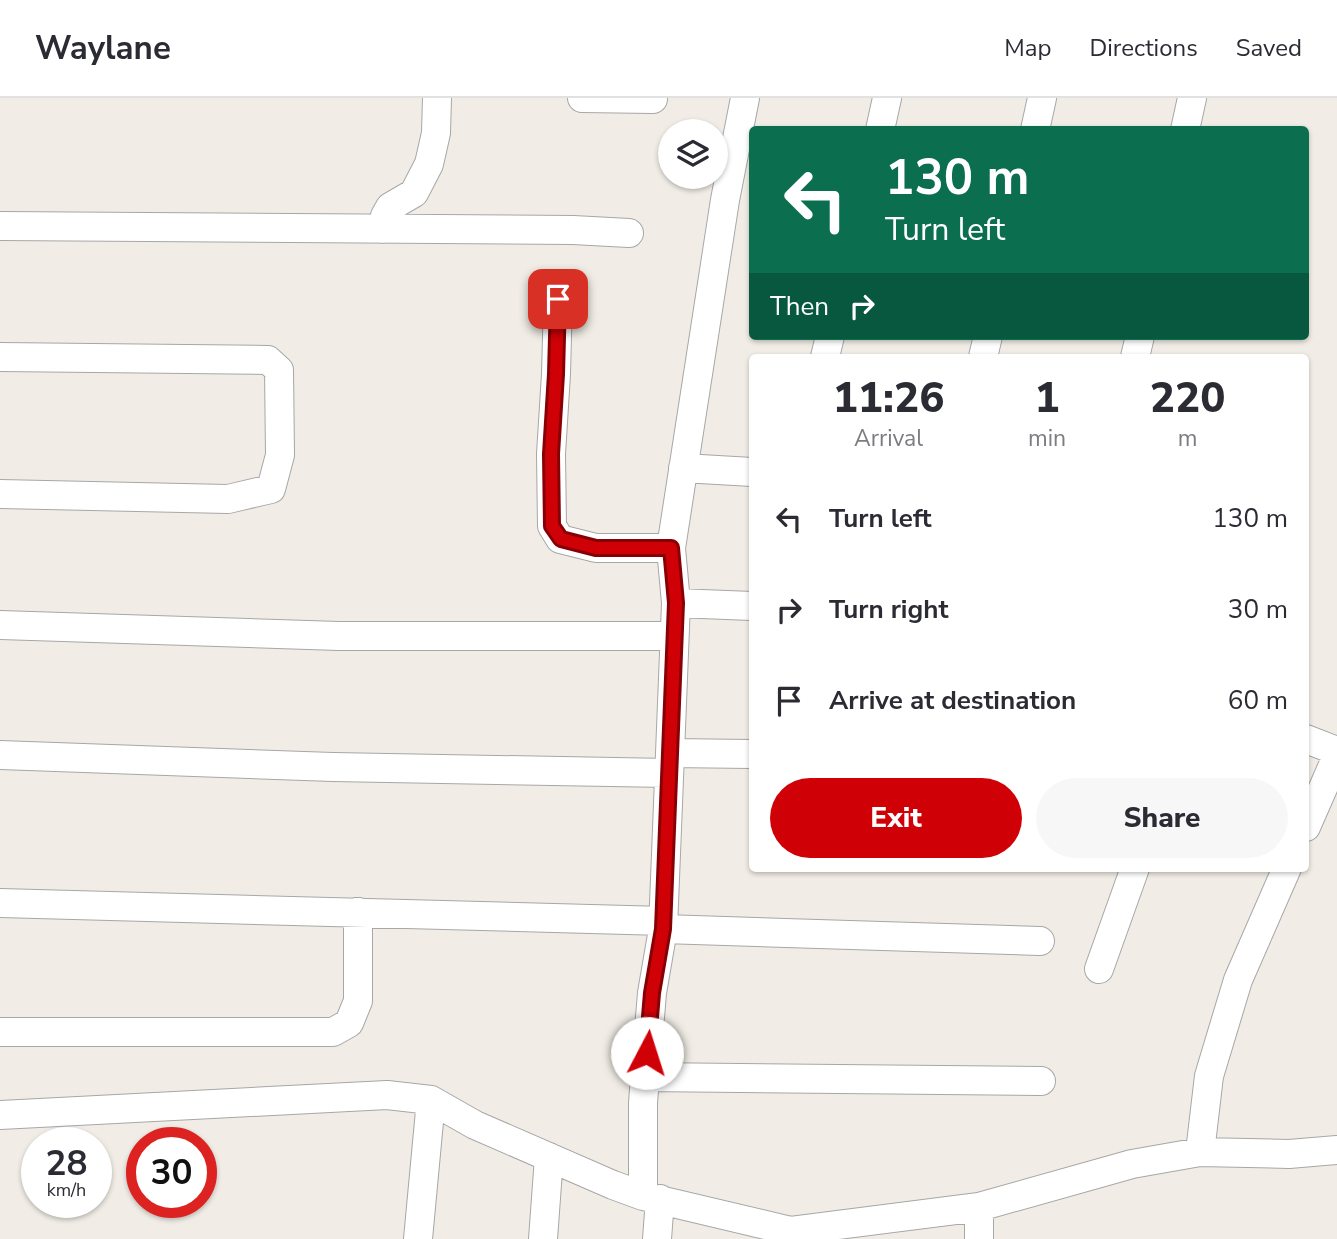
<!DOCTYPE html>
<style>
body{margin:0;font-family:"Nunito Sans",sans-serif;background:#f7f7f7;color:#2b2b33;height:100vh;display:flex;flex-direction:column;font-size:26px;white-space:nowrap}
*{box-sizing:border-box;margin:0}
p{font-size:23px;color:#7c7c81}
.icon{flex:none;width:38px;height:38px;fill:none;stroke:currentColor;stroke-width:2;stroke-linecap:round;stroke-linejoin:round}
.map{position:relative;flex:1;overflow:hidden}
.details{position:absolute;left:749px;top:256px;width:560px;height:518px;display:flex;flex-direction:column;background:#fff;border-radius:7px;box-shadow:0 2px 5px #0004}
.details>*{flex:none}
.hud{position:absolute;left:749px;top:28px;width:560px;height:214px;border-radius:7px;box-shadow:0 2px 5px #0004;background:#0b6e4f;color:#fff;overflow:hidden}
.fabs{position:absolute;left:658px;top:21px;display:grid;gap:14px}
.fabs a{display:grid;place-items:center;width:70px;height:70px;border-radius:50%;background:#fff;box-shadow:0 2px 5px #0004;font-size:35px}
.speed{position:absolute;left:21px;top:1029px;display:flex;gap:14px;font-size:35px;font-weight:700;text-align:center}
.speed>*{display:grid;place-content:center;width:91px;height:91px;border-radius:50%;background:#fff;box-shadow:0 2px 5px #0004;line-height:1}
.speed small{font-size:18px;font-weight:400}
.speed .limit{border:10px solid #d22;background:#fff;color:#111}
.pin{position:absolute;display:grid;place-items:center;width:60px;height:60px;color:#fff;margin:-30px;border-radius:14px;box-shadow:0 4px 10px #0006}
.me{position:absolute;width:77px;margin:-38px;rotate:5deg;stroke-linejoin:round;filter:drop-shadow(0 0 5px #0008)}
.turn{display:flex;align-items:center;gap:24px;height:147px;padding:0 21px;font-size:32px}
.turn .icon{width:91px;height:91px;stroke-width:2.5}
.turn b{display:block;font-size:49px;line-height:60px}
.then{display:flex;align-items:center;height:66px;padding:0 21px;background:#0003;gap:14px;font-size:26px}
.eta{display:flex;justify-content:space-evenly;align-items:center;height:119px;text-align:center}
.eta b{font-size:42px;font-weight:800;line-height:49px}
.cta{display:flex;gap:14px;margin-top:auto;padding:14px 21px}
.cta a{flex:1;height:80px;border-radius:42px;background:#d00007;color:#fff;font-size:28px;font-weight:800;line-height:80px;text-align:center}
.cta a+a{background:#f7f7f7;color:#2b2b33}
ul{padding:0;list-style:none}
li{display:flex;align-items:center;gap:21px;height:91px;padding:0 21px}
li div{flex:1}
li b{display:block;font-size:26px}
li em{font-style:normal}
header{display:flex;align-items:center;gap:42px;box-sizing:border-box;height:98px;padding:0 35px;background:#fff;border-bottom:2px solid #e1e1e2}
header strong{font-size:33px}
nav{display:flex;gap:38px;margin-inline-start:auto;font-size:24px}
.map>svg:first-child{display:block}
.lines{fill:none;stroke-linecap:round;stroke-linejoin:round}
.minor-casing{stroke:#a7a7a7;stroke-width:30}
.minor{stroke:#fff;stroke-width:28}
.route-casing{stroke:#870005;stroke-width:18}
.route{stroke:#d00007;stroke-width:12}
</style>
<header>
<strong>Waylane</strong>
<nav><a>Map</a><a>Directions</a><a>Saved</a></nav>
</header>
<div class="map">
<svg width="1337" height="1141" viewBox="0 0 1337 1141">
<rect width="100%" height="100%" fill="#f1ede6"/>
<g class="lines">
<g class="minor-casing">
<path id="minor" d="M 582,0 L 653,1
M 880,32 L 887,0
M 1035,32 L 1042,0
M 1185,32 L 1192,0
M 0,128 L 573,132 L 629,135
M 383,131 L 385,118 L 390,109 L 414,95 L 429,66 L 436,35 L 437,0
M 558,201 L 556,276 L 551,356 L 552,428 L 560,441 L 596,450 L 671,450
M 0,259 L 268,262 L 279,272 L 280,357 L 271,391 L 228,401 L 0,396
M 825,259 L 830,238
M 983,259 L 988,238
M 1135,259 L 1140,238
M 683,370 L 752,374
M 676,505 L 752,508
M 0,527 L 339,538 L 674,538
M 1306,641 L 1337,653
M 670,655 L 752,656
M 0,657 L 333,669 L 669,675
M 1306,729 L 1337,658
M 0,805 L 664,823
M 663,831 L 1040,843
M 1099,871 L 1135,770
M 0,934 L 333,934 L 349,925 L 358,903 L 358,814
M 645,979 L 1041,983
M 0,1017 L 387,997 L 431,1002 L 475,1027 L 613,1087 L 643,1098 L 791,1133 L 979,1109 L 1132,1066 L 1200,1054 L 1289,1056 L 1337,1052
M 1200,1054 L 1209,978 L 1238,882 L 1287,770
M 643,1098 L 643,1005 L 645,979 L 652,895 L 663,831 L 676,505 L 671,450 L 725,102 L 745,0
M 418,1141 L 431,1002
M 543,1141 L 549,1059
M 657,1141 L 660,1101
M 979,1141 L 979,1109"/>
</g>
<use href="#minor" class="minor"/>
</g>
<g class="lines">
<g class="route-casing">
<path id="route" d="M 558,201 L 556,276 L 551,356 L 552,428 L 561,441 L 596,450 L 671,450 L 676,505 L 663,831 L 652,895 L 647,955"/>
</g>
<use href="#route" class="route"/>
</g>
</svg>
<div class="fabs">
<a><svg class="icon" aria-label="layers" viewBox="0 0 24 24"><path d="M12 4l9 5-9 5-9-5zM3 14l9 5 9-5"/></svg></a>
</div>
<div class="speed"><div>28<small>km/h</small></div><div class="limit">30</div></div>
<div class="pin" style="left:558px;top:201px;background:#d93025"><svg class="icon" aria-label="arrive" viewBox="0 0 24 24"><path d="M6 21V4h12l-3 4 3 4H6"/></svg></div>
<svg class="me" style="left:647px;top:955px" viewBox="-20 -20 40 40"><circle r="19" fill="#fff"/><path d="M0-13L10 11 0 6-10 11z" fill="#d00007"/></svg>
<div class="hud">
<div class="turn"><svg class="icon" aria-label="left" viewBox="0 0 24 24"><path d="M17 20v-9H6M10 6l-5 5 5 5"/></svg><div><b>130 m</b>Turn left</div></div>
<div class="then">Then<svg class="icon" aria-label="right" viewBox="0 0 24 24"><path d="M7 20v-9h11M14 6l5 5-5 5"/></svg></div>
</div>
<section class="details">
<div class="eta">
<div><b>11:26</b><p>Arrival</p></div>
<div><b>1</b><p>min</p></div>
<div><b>220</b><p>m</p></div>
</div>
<ul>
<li><svg class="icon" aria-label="left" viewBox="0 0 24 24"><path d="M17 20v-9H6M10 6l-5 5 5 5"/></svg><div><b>Turn left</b></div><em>130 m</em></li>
<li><svg class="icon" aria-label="right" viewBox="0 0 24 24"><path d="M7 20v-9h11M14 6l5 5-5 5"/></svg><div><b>Turn right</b></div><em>30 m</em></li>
<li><svg class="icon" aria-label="arrive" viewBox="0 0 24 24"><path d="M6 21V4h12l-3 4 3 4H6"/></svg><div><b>Arrive at destination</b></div><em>60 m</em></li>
</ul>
<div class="cta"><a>Exit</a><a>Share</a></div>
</section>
</div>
